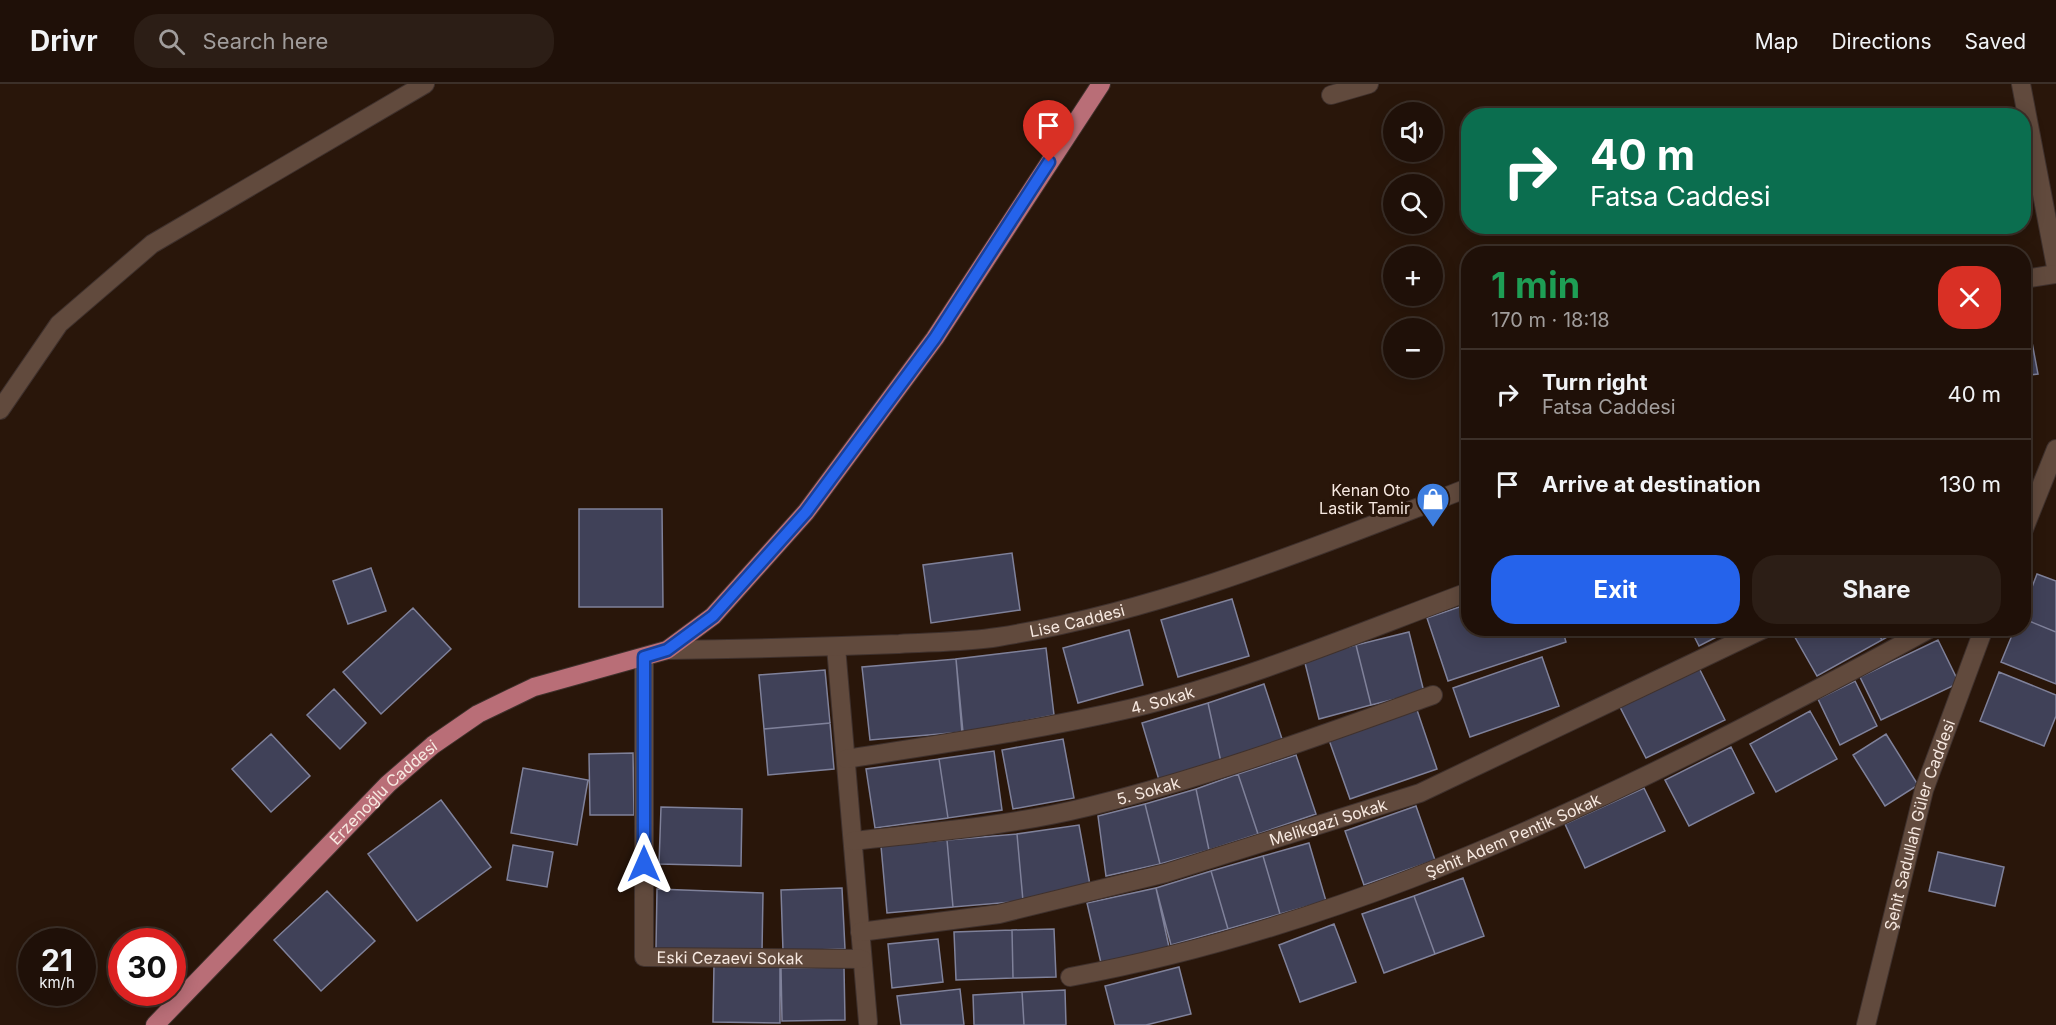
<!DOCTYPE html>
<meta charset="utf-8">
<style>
body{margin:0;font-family:Inter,sans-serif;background:#2c1e16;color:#f1f3f6;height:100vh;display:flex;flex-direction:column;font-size:22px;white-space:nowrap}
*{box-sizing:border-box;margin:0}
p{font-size:20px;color:#a19d9c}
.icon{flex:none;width:33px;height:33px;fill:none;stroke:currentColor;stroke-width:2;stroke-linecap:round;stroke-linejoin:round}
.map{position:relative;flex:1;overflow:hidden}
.details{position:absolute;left:1461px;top:162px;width:570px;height:390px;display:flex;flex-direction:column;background:#1f1008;border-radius:24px;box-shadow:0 3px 15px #0003,0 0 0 2px #3c3029}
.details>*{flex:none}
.banner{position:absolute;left:1461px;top:24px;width:570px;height:126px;border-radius:24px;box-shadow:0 3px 15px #0003,0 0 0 2px #3c3029;background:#0b6e4f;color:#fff;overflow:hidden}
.controls{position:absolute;left:1383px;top:18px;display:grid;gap:12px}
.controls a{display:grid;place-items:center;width:60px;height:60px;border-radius:50%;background:#1f1008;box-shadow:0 3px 15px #0003,0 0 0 2px #3c3029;font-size:30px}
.speed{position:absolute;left:18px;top:844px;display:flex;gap:12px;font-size:30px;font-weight:700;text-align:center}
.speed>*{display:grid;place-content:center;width:78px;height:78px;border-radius:50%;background:#1f1008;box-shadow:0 3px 15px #0003,0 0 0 2px #3c3029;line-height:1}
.speed small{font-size:15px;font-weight:400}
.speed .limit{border:9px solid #d22;background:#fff;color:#111}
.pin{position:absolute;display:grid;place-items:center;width:51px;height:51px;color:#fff;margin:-62px -26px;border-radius:50% 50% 50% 0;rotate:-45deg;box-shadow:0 0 6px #0007}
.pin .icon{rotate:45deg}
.me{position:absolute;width:66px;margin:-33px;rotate:0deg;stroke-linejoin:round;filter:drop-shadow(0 0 4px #0008)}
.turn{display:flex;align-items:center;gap:21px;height:126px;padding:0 30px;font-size:27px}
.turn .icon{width:78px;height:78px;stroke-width:2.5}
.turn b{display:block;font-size:42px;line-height:51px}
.round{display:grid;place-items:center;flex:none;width:63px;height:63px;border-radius:24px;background:#2c1e16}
.head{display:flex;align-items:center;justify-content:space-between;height:102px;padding:0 30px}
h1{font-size:36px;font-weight:700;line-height:45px;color:#1e9e55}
.action{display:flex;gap:12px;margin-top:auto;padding:12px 30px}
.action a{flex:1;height:69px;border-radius:24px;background:#2563eb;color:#fff;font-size:24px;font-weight:700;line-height:69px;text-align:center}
.action a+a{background:#2c1e16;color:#f1f3f6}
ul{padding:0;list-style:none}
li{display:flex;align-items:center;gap:18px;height:90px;padding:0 30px;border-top:2px solid #3c3029}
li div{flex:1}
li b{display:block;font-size:22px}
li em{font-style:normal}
header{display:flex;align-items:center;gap:36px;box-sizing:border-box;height:84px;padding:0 30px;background:#1f1008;border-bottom:2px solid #3c3029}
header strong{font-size:28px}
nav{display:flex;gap:33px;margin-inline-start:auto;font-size:21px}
.search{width:420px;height:54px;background:#2c1e16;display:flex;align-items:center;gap:15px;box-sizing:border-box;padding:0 21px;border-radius:24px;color:#a19d9c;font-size:22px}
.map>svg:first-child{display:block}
.building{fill:#404158;stroke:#7f819a;stroke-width:1.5}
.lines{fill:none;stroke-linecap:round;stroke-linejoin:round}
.minor-casing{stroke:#3f312d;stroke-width:20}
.major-casing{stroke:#3f312d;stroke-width:20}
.minor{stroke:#614a3d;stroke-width:18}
.major{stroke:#b96e77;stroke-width:18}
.route-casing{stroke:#184099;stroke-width:15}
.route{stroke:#2563eb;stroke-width:10}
.labels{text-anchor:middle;stroke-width:6;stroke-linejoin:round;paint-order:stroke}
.poi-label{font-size:16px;fill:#f7e9e1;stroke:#29160a;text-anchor:end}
.street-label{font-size:16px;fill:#f7e9e1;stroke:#29160a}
</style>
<header>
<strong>Drivr</strong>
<div class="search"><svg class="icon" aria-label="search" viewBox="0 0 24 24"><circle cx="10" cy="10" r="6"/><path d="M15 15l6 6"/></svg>Search here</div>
<nav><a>Map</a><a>Directions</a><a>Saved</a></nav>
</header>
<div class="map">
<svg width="2056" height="941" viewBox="0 0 2056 941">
<rect width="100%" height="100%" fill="#29160a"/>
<path class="building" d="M 2024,216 L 2038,290 L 2024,292 Z
M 2024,299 L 2026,299 L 2032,342 L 2024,343 Z
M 579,425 L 662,425 L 663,523 L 579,523 Z
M 1012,469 L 1020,526 L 931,539 L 923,481 Z
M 371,484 L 386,527 L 348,540 L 333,497 Z
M 2037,490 L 2056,497 L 2056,548 L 2024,535 L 2024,524 Z
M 1232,515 L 1249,572 L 1178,593 L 1161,536 Z
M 1468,520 L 1468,544 L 1562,544 L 1566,558 L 1448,597 L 1427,534 Z
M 413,524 L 451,565 L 381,630 L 343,588 Z
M 2024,535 L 2056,548 L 2056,600 L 2001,578 L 2015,544 L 2024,544 Z
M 1690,544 L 1734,544 L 1699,562 Z
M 1799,544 L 1875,544 L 1882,556 L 1817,592 L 1792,548 Z
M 1875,544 L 1903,544 L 1882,556 Z
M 1129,546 L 1143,601 L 1078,619 L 1063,564 Z
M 1409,548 L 1424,608 L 1371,621 L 1356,561 Z
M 1938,556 L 1959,599 L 1881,636 L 1860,593 Z
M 1356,561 L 1371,621 L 1319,635 L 1304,575 Z
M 1046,564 L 1054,631 L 962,649 L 956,575 Z
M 1542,573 L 1559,622 L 1470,653 L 1453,604 Z
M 956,575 L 963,648 L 870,656 L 862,583 Z
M 1699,584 L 1725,636 L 1646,674 L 1620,623 Z
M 825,586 L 830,639 L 764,645 L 759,591 Z
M 1999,588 L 2056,611 L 2056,632 L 2044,662 L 1980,637 Z
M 1855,597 L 1877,642 L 1840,661 L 1818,615 Z
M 1264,600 L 1283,658 L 1221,678 L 1208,619 Z
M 334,605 L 366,639 L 340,665 L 307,631 Z
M 1208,619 L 1221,678 L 1159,696 L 1142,639 Z
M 1417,626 L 1437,685 L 1350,715 L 1329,656 Z
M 1810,627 L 1837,675 L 1776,708 L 1750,660 Z
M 830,639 L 834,685 L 768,691 L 764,645 Z
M 271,650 L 310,692 L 271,728 L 232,685 Z
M 1886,650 L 1918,701 L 1885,722 L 1853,671 Z
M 1063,655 L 1074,714 L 1013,725 L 1002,666 Z
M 1731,663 L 1754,709 L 1689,742 L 1665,696 Z
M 994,667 L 1002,726 L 948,734 L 939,675 Z
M 633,669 L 634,731 L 590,731 L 589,670 Z
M 1296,671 L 1316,730 L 1258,750 L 1238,690 Z
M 939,675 L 948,734 L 875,744 L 866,685 Z
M 523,684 L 588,696 L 577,761 L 511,749 Z
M 1238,690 L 1258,750 L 1209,766 L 1196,705 Z
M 1644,704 L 1665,747 L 1585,784 L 1565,740 Z
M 1196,705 L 1209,766 L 1160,780 L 1145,720 Z
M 441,716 L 491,783 L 417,837 L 368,770 Z
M 1145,720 L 1160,780 L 1106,792 L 1098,732 Z
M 1416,722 L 1435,776 L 1364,801 L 1345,747 Z
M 661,723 L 742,725 L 741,782 L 659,780 Z
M 1079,741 L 1090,801 L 1023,817 L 1017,750 Z
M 1017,750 L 1023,817 L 953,823 L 947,756 Z
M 947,756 L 953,823 L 887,829 L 881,762 Z
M 1309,759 L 1326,817 L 1280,830 L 1263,772 Z
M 513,761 L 553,768 L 547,803 L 507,796 Z
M 1938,768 L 2004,783 L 1995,822 L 1929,807 Z
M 1263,772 L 1280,830 L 1228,845 L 1211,787 Z
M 1211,787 L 1228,845 L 1171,861 L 1156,804 Z
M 1463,794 L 1484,852 L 1435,870 L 1414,812 Z
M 842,804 L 845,865 L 783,867 L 781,806 Z
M 1156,804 L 1169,863 L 1101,879 L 1087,819 Z
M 657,805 L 763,809 L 762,868 L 656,865 Z
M 327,807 L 375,857 L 321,907 L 274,856 Z
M 1414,812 L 1435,870 L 1384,889 L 1362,830 Z
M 1334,840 L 1356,898 L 1300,918 L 1279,861 Z
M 1054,845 L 1056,893 L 1013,894 L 1012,846 Z
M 1012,846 L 1013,894 L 956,896 L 954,848 Z
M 938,855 L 943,898 L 892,904 L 888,860 Z
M 714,880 L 780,881 L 780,939 L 713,938 Z
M 844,883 L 845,936 L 782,937 L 781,884 Z
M 1179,883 L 1191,930 L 1146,941 L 1115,941 L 1105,902 Z
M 960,905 L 964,941 L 901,941 L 897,912 Z
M 1065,906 L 1066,941 L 1024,941 L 1022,908 Z
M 1022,908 L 1024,941 L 974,941 L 973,911 Z"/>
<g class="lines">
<g class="minor-casing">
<g id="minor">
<path d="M 2021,0 L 2056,183"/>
<path d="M 1331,11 L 1369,0"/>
<path d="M 2024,195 L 2056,190"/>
<path d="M 0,326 L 59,240 L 152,160 L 425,0"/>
<path d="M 2024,445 L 2056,365"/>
<path d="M 836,563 L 868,938"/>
<path id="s1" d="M 667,566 C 744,565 821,563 899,560 C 931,558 966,558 998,553 C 1161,527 1315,463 1468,404"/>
<path id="s2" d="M 644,573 L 644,873 L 862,875"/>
<path id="s3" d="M 846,675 C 942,660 1038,646 1133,624 C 1247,596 1358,549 1468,508"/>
<path id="s4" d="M 853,757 C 931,748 1010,742 1087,723 C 1205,694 1319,652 1433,611"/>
<path id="s5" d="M 860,848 L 999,830 L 1166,789 L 1420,709 L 1766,544"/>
<path id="s6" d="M 1070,893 C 1304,850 1522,756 1732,649 C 1798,615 1866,581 1931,544"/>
<path id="s7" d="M 1866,941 L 1924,706 L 1984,544"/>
</g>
</g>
<g class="major-casing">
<g id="major">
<path id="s8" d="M 155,941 L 388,700 L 433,661 L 478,630 L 534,603 L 667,566 L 713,532 L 806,428 L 935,254 L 1101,0"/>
</g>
</g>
<use href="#minor" class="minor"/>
<use href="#major" class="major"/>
</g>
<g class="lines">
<g class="route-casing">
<path id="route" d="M 644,780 L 644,573 L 667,566 L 713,532 L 806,428 L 935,254 L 1049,78"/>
</g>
<use href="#route" class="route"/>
</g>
<defs>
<g id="shop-pin" transform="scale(1.725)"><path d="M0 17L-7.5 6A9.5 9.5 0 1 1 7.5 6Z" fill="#3f7fe0" stroke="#29160a"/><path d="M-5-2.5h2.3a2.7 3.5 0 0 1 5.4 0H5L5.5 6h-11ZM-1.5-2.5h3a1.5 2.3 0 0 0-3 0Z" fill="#fff"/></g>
</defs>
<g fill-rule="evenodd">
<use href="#shop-pin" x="1433" y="415"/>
</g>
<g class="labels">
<g class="poi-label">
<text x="1410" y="412">Kenan Oto<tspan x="1410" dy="18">Lastik Tamir</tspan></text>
</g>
<g class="street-label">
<text dy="6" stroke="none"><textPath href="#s1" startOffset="412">Lise Caddesi</textPath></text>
<text dy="6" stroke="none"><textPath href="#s3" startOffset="322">4. Sokak</textPath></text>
<text dy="6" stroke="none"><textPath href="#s4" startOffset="300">5. Sokak</textPath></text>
<text dy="6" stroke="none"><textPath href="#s8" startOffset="326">Erzenoğlu Caddesi</textPath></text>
<text dy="6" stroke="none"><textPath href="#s5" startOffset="482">Melikgazi Sokak</textPath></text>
<text dy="6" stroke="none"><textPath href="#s7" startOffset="207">Şehit Sadullah Güler Caddesi</textPath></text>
<text dy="6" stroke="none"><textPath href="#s6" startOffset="466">Şehit Adem Pentik Sokak</textPath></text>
<text dy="6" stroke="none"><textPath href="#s2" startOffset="386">Eski Cezaevi Sokak</textPath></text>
</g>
</g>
</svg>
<div class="controls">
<a><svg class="icon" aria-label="sound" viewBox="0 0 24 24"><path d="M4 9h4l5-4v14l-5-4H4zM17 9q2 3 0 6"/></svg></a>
<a><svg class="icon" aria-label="search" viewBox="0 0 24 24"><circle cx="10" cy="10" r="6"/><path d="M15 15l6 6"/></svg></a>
<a>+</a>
<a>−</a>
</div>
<div class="speed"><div>21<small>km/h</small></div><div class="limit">30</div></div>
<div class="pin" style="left:1049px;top:78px;background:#d93025"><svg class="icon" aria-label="arrive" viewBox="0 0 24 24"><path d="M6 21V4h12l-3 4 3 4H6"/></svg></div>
<svg class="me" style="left:644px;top:780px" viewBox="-20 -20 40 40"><path d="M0-17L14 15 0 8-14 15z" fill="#2563eb" stroke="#fff" stroke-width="4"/></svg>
<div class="banner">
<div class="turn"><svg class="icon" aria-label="right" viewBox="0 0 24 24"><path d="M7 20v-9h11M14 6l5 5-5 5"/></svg><div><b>40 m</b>Fatsa Caddesi</div></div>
</div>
<section class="details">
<div class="head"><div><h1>1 min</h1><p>170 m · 18:18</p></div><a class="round" style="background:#d93025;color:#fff"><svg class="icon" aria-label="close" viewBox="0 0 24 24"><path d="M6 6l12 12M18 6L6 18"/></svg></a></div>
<ul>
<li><svg class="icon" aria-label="right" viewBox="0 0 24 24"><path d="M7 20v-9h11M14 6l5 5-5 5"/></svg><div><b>Turn right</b><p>Fatsa Caddesi</p></div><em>40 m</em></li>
<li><svg class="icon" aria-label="arrive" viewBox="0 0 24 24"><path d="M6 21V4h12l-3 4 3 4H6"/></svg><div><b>Arrive at destination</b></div><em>130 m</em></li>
</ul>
<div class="action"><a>Exit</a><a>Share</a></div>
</section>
</div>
